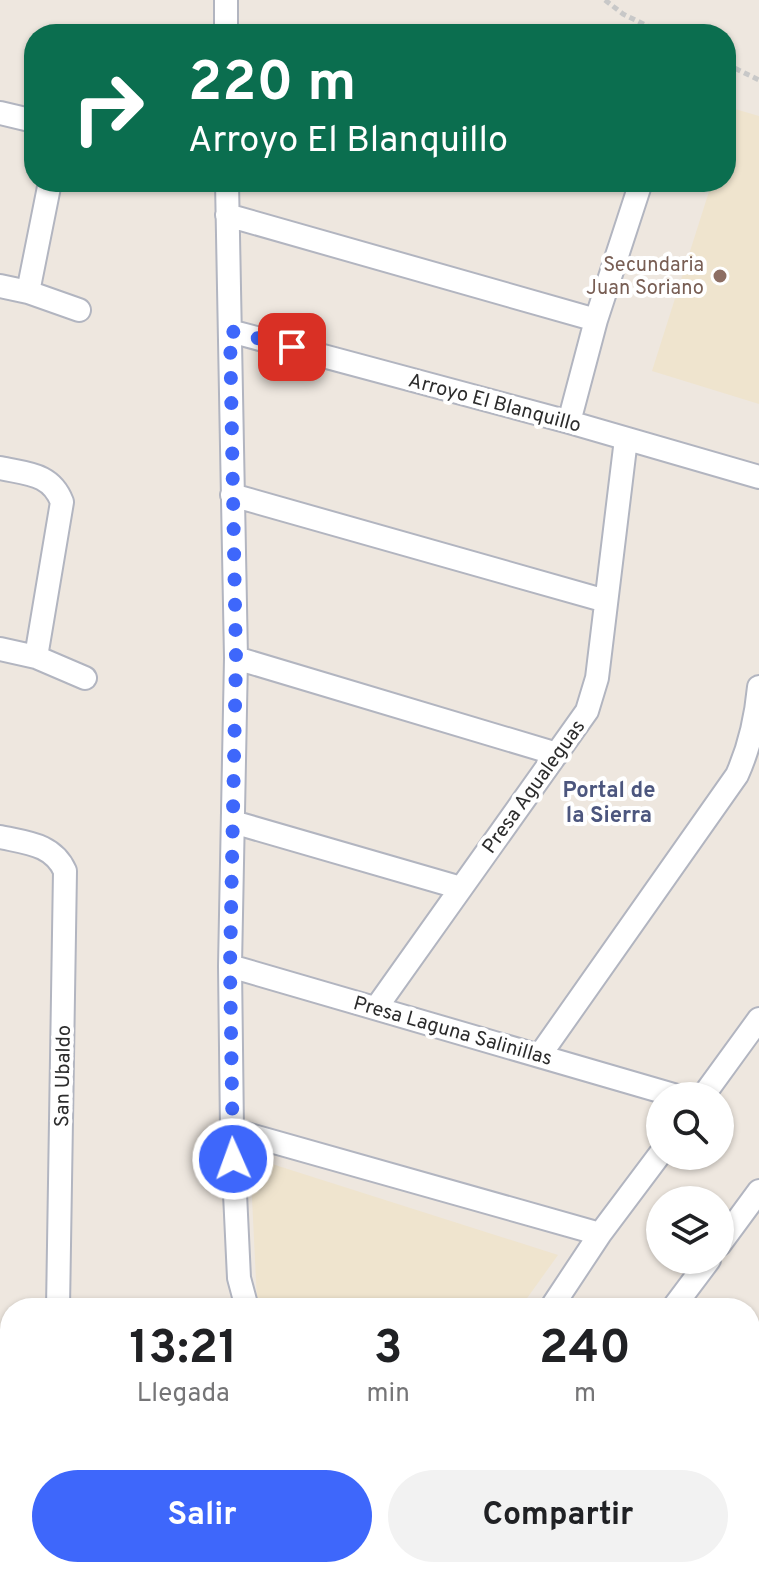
<!DOCTYPE html>
<html lang="es">
<style>
body{margin:0;font-family:Overpass,sans-serif;background:#f2f2f2;color:#202124;height:100vh;display:flex;flex-direction:column;font-size:30px;white-space:nowrap}
*{box-sizing:border-box;margin:0}
p{font-size:26px;color:#757577}
.icon{flex:none;width:44px;height:44px;fill:none;stroke:currentColor;stroke-width:2;stroke-linecap:round;stroke-linejoin:round}
.map{position:relative;flex:1;overflow:hidden}
.drawer{position:absolute;left:0px;top:1298px;width:760px;height:280px;display:flex;flex-direction:column;background:#fff;border-radius:32px 32px 0 0;box-shadow:0 2px 6px #0004}
.drawer>*{flex:none}
.guide{position:absolute;left:24px;top:24px;width:712px;height:168px;border-radius:32px;box-shadow:0 2px 6px #0004;background:#0b6e4f;color:#fff;overflow:hidden}
.tools{position:absolute;left:646px;top:1082px;display:grid;gap:16px}
.tools a{display:grid;place-items:center;width:88px;height:88px;border-radius:50%;background:#fff;box-shadow:0 2px 6px #0004;font-size:40px}
.pin{position:absolute;display:grid;place-items:center;width:68px;height:68px;color:#fff;margin:-34px;border-radius:16px;box-shadow:0 4px 12px #0006}
.me{position:absolute;width:88px;margin:-44px;rotate:358deg;stroke-linejoin:round;filter:drop-shadow(0 0 6px #0008)}
.turn{display:flex;align-items:center;gap:28px;height:168px;padding:0 32px;font-size:36px}
.turn .icon{width:104px;height:104px;stroke-width:2.5}
.turn b{display:block;font-size:56px;line-height:68px}
.eta{display:flex;justify-content:space-evenly;align-items:center;height:136px;text-align:center}
.eta b{font-size:48px;font-weight:700;line-height:56px}
.action{display:flex;gap:16px;margin-top:auto;padding:16px 32px}
.action a{flex:1;height:92px;border-radius:48px;background:#3e67fb;color:#fff;font-size:32px;font-weight:700;line-height:92px;text-align:center}
.action a+a{background:#f2f2f2;color:#202124}
.map>svg:first-child{display:block}
.education{fill:#efe4ce}
.lines{fill:none;stroke-linecap:round;stroke-linejoin:round}
.street-casing{stroke:#b2b5c0;stroke-width:26}
.secondary-casing{stroke:#b2b5c0;stroke-width:34}
.path{stroke:#c8c8c8;stroke-width:5;stroke-dasharray:6 4;stroke-linecap:butt}
.street{stroke:#fff;stroke-width:22}
.secondary{stroke:#fff;stroke-width:30}
.route{stroke:#3e67fb;stroke-width:14;stroke-dasharray:0 25.2}
.education-dot{fill:#8d6e63;stroke:#fff;stroke-width:3}
.labels{text-anchor:middle;stroke-width:8;stroke-linejoin:round;paint-order:stroke}
.education-label{font-size:20px;fill:#785e54;stroke:#fff;text-anchor:end}
.street-label{font-size:20px;fill:#2c2c2c;stroke:#fff}
.neighbourhood-label{font-size:22px;font-weight:bold;fill:#4c567e;stroke:#fff}
</style>
<div class="map">
<svg width="759" height="1578" viewBox="0 0 759 1578">
<rect width="100%" height="100%" fill="#eee7df"/>
<path class="education" d="M 735,109 L 759,116 L 759,404 L 652,371 L 712,182 L 726,182 L 726,137 Z
M 250,1157 L 558,1255 L 520,1308 L 267,1308 L 257,1301 Z"/>
<g class="lines">
<g class="street-casing">
<path id="street" d="M 226,34 L 226,0
M 0,113 L 34,121
M 227,182 L 236,658 L 230,966 L 232,1130 L 239,1278 L 247,1308
M 227,215 L 596,320
M 0,286 L 28,292 L 79,310
M 28,292 L 50,182
M 230,331 L 569,422 L 759,477
M 569,422 L 596,320 L 641,182
M 0,468 C 27,474 51,473 62,502 L 36,657
M 232,495 L 606,601
M 0,649 L 36,657 L 85,678
M 236,658 L 557,754
M 233,822 L 461,888
M 0,837 C 27,843 53,844 65,871 L 58,1308
M 230,966 L 677,1096
M 376,1008 L 587,711 L 597,678 L 626,439
M 540,1055 L 737,775 C 750,746 756,719 759,687
M 703,1096 L 759,1019
M 232,1130 L 600,1234
M 720,1244 L 759,1191
M 551,1308 L 600,1234 L 660,1154
M 673,1308 L 709,1260
M 750,1487 L 759,1474
M 480,1578 L 490,1568
M 686,1578 L 693,1568"/>
</g>
<g class="secondary-casing">
<path id="secondary" d="M 0,1398 L 10,1405
M 0,1463 L 10,1470
M 184,1568 L 200,1578"/>
</g>
<path class="path" d="M 605,0 L 623,14 L 664,34
M 726,64 L 759,80"/>
<use href="#street" class="street"/>
<use href="#secondary" class="secondary"/>
</g>
<g class="lines">
<path class="route" d="M 233,1159 L 230,966 L 236,658 L 230,331 L 292,347"/>
</g>
<circle class="education-dot" cx="720" cy="276" r="8"/>
<g class="labels">
<g class="education-label">
<text x="704" y="271">Secundaria<tspan x="704" dy="23">Juan Soriano</tspan></text>
</g>
<g class="street-label">
<text transform="translate(495 402) rotate(15)" y="7">Arroyo El Blanquillo</text>
<text transform="translate(533 786) rotate(-54)" y="7">Presa Agualeguas</text>
<text transform="translate(453 1030) rotate(16)" y="7">Presa Laguna Salinillas</text>
<text transform="translate(62 1076) rotate(-89)" y="7">San Ubaldo</text>
</g>
<g class="neighbourhood-label">
<text x="609" y="797">Portal de<tspan x="609" dy="25">la Sierra</tspan></text>
</g>
</g>
</svg>
<div class="tools">
<a><svg class="icon" aria-label="search" viewBox="0 0 24 24"><circle cx="10" cy="10" r="6"/><path d="M15 15l6 6"/></svg></a>
<a><svg class="icon" aria-label="layers" viewBox="0 0 24 24"><path d="M12 4l9 5-9 5-9-5zM3 14l9 5 9-5"/></svg></a>
</div>
<div class="pin" style="left:292px;top:347px;background:#d93025"><svg class="icon" aria-label="arrive" viewBox="0 0 24 24"><path d="M6 21V4h12l-3 4 3 4H6"/></svg></div>
<svg class="me" style="left:233px;top:1159px" viewBox="-20 -20 40 40"><circle r="17" fill="#3e67fb" stroke="#fff" stroke-width="3"/><path d="M0-11L8 9 0 5-8 9z" fill="#fff"/></svg>
<div class="guide">
<div class="turn"><svg class="icon" aria-label="right" viewBox="0 0 24 24"><path d="M7 20v-9h11M14 6l5 5-5 5"/></svg><div><b>220 m</b>Arroyo El Blanquillo</div></div>
</div>
<section class="drawer">
<div class="eta">
<div><b>13:21</b><p>Llegada</p></div>
<div><b>3</b><p>min</p></div>
<div><b>240</b><p>m</p></div>
</div>
<div class="action"><a>Salir</a><a>Compartir</a></div>
</section>
</div>
